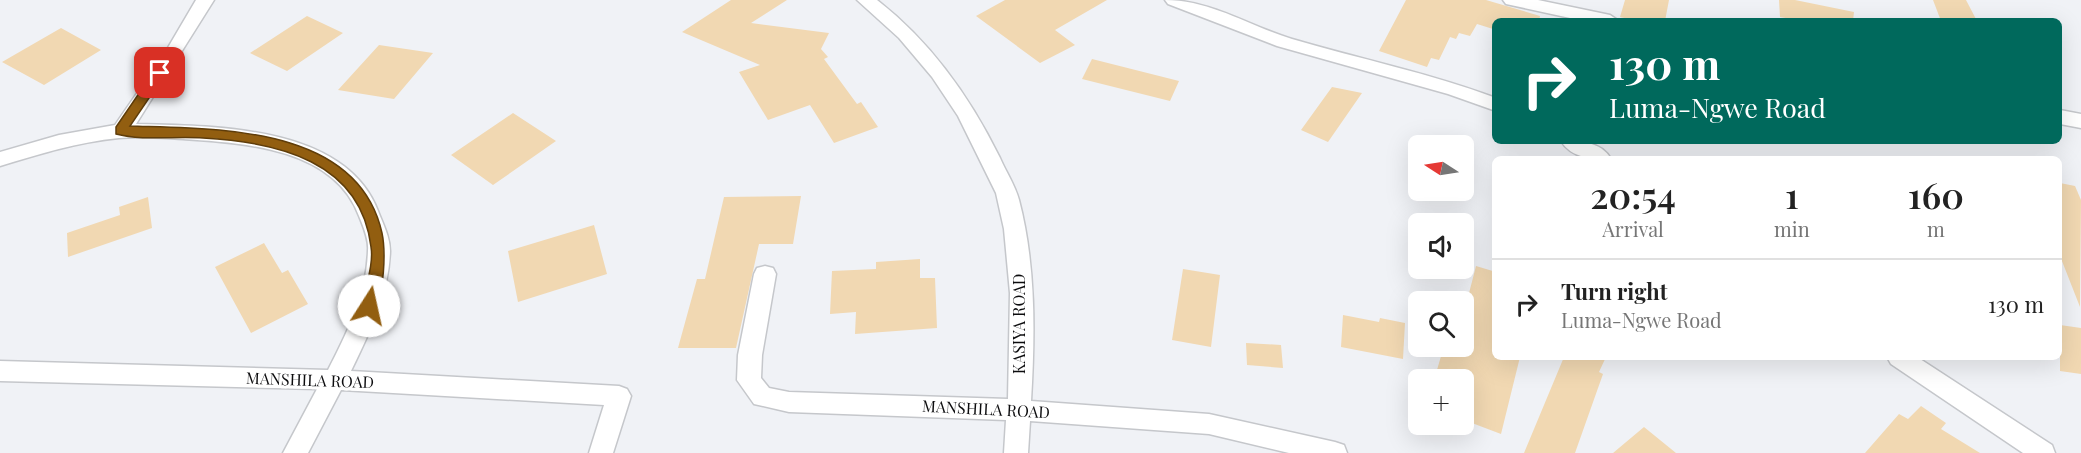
<!DOCTYPE html>
<style>
body{margin:0;font-family:"Playfair Display",serif;background:#f2f2f2;color:#222;height:100vh;display:flex;flex-direction:column;font-size:22px;white-space:nowrap}
*{box-sizing:border-box;margin:0}
p{font-size:20px;color:#767676}
.icon{flex:none;width:33px;height:33px;fill:none;stroke:currentColor;stroke-width:2;stroke-linecap:round;stroke-linejoin:round}
.map{position:relative;flex:1;overflow:hidden}
.sheet{position:absolute;left:1492px;top:156px;width:570px;height:204px;display:flex;flex-direction:column;background:#fff;border-radius:9px;box-shadow:0 6px 24px #0002}
.sheet>*{flex:none}
.banner{position:absolute;left:1492px;top:18px;width:570px;height:126px;border-radius:9px;box-shadow:0 6px 24px #0002;background:#00695c;color:#fff;overflow:hidden}
.needle{width:39px;rotate:282deg}
.buttons{position:absolute;left:1408px;top:135px;display:grid;gap:12px}
.buttons a{display:grid;place-items:center;width:66px;height:66px;border-radius:9px;background:#fff;box-shadow:0 6px 24px #0002;font-size:30px}
.pin{position:absolute;display:grid;place-items:center;width:51px;height:51px;color:#fff;margin:-26px;border-radius:12px;box-shadow:0 3px 9px #0006}
.me{position:absolute;width:66px;margin:-33px;rotate:10deg;stroke-linejoin:round;filter:drop-shadow(0 0 4px #0008)}
.turn{display:flex;align-items:center;gap:21px;height:126px;padding:0 18px;font-size:27px}
.turn .icon{width:78px;height:78px;stroke-width:2.5}
.turn b{display:block;font-size:42px;line-height:51px}
.eta{display:flex;justify-content:space-evenly;align-items:center;height:102px;text-align:center}
.eta b{font-size:36px;font-weight:600;line-height:42px}
ul{padding:0;list-style:none}
li{display:flex;align-items:center;gap:18px;height:90px;padding:0 18px;border-top:2px solid #e0e0e0}
li div{flex:1}
li b{display:block;font-size:22px}
li em{font-style:normal}
.map>svg:first-child{display:block}
.building{fill:#f1d8b2}
.lines{fill:none;stroke-linecap:round;stroke-linejoin:round}
.street-casing{stroke:#c5c7cb;stroke-width:3}
.street{fill:#fff;fill-rule:evenodd}
.route{fill:#925e10;stroke:#5f3d0a;stroke-width:1.5}
.labels{text-anchor:middle;stroke-width:6;stroke-linejoin:round;paint-order:stroke}
.street-label{font-size:16px;fill:#0c0c0e;stroke:#fff}
</style>
<div class="map">
<svg width="2081" height="453" viewBox="0 0 2081 453">
<rect width="100%" height="100%" fill="#f0f2f6"/>
<path class="building" d="M 731,0 L 787,0 L 751,23 L 829,33 L 821,49 L 828,57 L 824,59 L 857,104 L 861,102 L 878,127 L 834,143 L 810,105 L 768,120 L 739,72 L 760,65 L 682,32 Z
M 1005,0 L 1107,0 L 1055,30 L 1075,45 L 1040,63 L 976,16 Z
M 1406,0 L 1486,0 L 1540,16 L 1539,21 L 1496,21 L 1493,29 L 1477,24 L 1470,36 L 1459,33 L 1456,39 L 1450,37 L 1439,60 L 1431,58 L 1427,67 L 1379,51 Z
M 1625,0 L 1669,0 L 1665,21 L 1637,21 L 1620,17 Z
M 1779,0 L 1795,0 L 1854,12 L 1853,21 L 1802,21 L 1780,17 Z
M 1933,0 L 1966,0 L 1977,21 L 1941,21 Z
M 307,16 L 343,33 L 287,71 L 250,53 Z
M 61,28 L 101,50 L 44,85 L 2,62 Z
M 379,45 L 433,53 L 394,99 L 338,90 Z
M 1092,59 L 1179,81 L 1170,101 L 1082,79 Z
M 1332,87 L 1362,93 L 1328,142 L 1301,130 Z
M 513,113 L 556,141 L 493,185 L 451,155 Z
M 2060,183 L 2075,186 L 2081,200 L 2080,307 L 2060,256 Z
M 801,196 L 793,244 L 759,244 L 736,348 L 678,348 L 697,279 L 705,279 L 724,197 Z
M 148,197 L 152,228 L 68,257 L 67,233 L 120,215 L 119,207 Z
M 594,225 L 607,274 L 518,302 L 508,251 Z
M 264,243 L 282,273 L 288,270 L 308,304 L 251,333 L 215,267 Z
M 920,259 L 920,278 L 935,278 L 937,328 L 855,334 L 856,312 L 830,314 L 832,271 L 876,269 L 876,262 Z
M 1476,266 L 1496,272 L 1496,357 L 1520,357 L 1501,434 L 1464,420 L 1464,380 L 1434,380 L 1444,346 L 1464,346 L 1464,300 L 1467,301 Z
M 1183,269 L 1220,275 L 1211,347 L 1172,340 Z
M 1343,315 L 1379,322 L 1380,318 L 1405,323 L 1403,359 L 1341,347 Z
M 2060,325 L 2081,328 L 2081,374 L 2060,371 Z
M 1246,343 L 1281,345 L 1283,368 L 1247,365 Z
M 1564,357 L 1606,357 L 1599,372 L 1603,374 L 1575,453 L 1524,453 Z
M 1921,406 L 1946,423 L 1941,429 L 1980,453 L 1865,453 L 1899,414 L 1908,419 Z
M 1644,427 L 1676,453 L 1613,453 Z"/>
<g class="lines">
<g class="street-casing">
<path id="street" d="M 196,0 L 214,0 L 136,124 C 214,126 345,125 378,211 C 383,224 390,237 390,251 C 389,293 369,334 351,371 L 619,386 L 627,389 L 631,396 L 613,453 L 589,453 L 604,405 L 341,390 L 308,453 L 283,453 L 317,389 L 0,381 L 0,361 L 328,370 C 347,333 367,293 368,250 C 369,239 363,226 359,216 C 334,148 244,143 183,139 C 162,138 140,136 119,138 C 78,142 39,154 0,166 L 0,152 L 59,135 L 115,125 L 166,51 Z
M 857,0 L 877,0 C 931,42 970,97 1000,158 C 1006,172 1015,185 1019,200 C 1036,265 1035,334 1031,401 L 1209,414 L 1335,442 L 1344,445 L 1347,453 L 1289,453 L 1209,434 L 1030,421 L 1028,453 L 1004,453 L 1006,420 L 789,412 L 754,404 L 737,380 L 738,355 L 754,274 L 757,268 L 765,266 L 773,268 L 776,274 L 762,355 L 761,378 L 769,388 L 789,392 L 1008,399 L 1010,293 L 1004,229 L 996,193 L 958,116 L 932,77 L 899,38 Z
M 1165,0 C 1211,0 1249,26 1292,39 C 1360,59 1429,73 1496,98 L 1496,111 L 1448,94 L 1277,46 L 1168,4 Z
M 1503,0 L 1538,0 L 1610,15 L 1619,21 L 1584,21 L 1506,4 Z
M 2060,110 L 2081,114 L 2081,128 L 2060,124 Z
M 1561,141 C 1579,141 1601,141 1611,159 C 1593,159 1572,159 1561,141 Z
M 1887,357 L 1917,357 L 2052,445 L 2055,453 L 2023,453 L 1891,364 Z"/>
</g>
<use href="#street" class="street"/>
</g>
<path class="route" d="M 160,69 L 166,73 L 130,126 C 218,129 358,125 382,233 C 386,252 384,292 375,310 L 364,310 L 362,306 C 365,288 374,264 371,247 C 361,161 277,142 203,138 C 176,136 142,141 116,134 L 116,127 L 155,70 Z"/>
<g class="labels">
<g class="street-label">
<text transform="translate(1019 324) rotate(-90)" y="6">KASIYA ROAD</text>
<text transform="translate(310 380) rotate(2)" y="6">MANSHILA ROAD</text>
<text transform="translate(986 409) rotate(3)" y="6">MANSHILA ROAD</text>
</g>
</g>
</svg>
<div class="buttons">
<a><svg class="needle" viewBox="-14 -14 28 28"><path d="M0-13l5 13h-10z" fill="#e53935"/><path d="M0 13l5-13h-10z" fill="#767676"/></svg></a>
<a><svg class="icon" aria-label="sound" viewBox="0 0 24 24"><path d="M4 9h4l5-4v14l-5-4H4zM17 9q2 3 0 6"/></svg></a>
<a><svg class="icon" aria-label="search" viewBox="0 0 24 24"><circle cx="10" cy="10" r="6"/><path d="M15 15l6 6"/></svg></a>
<a>+</a>
</div>
<div class="pin" style="left:160px;top:73px;background:#d93025"><svg class="icon" aria-label="arrive" viewBox="0 0 24 24"><path d="M6 21V4h12l-3 4 3 4H6"/></svg></div>
<svg class="me" style="left:369px;top:306px" viewBox="-20 -20 40 40"><circle r="19" fill="#fff"/><path d="M0-13L10 11 0 6-10 11z" fill="#925e10"/></svg>
<div class="banner">
<div class="turn"><svg class="icon" aria-label="right" viewBox="0 0 24 24"><path d="M7 20v-9h11M14 6l5 5-5 5"/></svg><div><b>130 m</b>Luma-Ngwe Road</div></div>
</div>
<section class="sheet">
<div class="eta">
<div><b>20:54</b><p>Arrival</p></div>
<div><b>1</b><p>min</p></div>
<div><b>160</b><p>m</p></div>
</div>
<ul>
<li><svg class="icon" aria-label="right" viewBox="0 0 24 24"><path d="M7 20v-9h11M14 6l5 5-5 5"/></svg><div><b>Turn right</b><p>Luma-Ngwe Road</p></div><em>130 m</em></li>
</ul>
</section>
</div>
